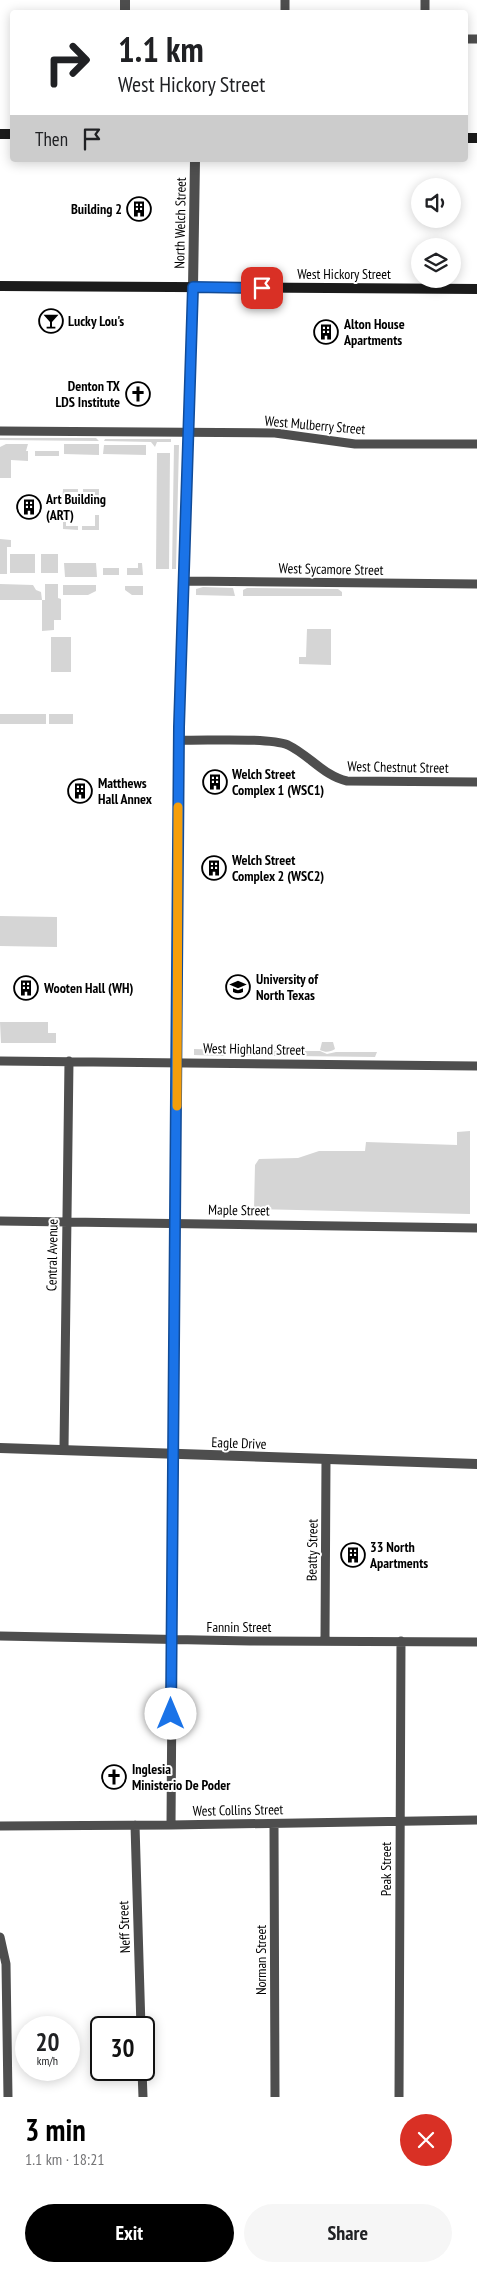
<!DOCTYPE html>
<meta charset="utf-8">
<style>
body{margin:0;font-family:"PT Sans Narrow",sans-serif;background:#f6f6f6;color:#202124;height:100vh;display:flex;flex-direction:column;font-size:19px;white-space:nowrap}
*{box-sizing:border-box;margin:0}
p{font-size:16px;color:#757577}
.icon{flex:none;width:28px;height:28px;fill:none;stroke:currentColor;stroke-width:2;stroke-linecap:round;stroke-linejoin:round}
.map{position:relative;height:2097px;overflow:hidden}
.details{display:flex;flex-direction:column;background:#fff;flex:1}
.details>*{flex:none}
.guide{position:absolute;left:10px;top:10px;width:458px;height:152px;border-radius:5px;box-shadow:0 2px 12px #0003;background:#fff;color:#202124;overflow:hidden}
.tools{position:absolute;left:411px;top:178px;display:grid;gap:10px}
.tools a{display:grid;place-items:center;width:50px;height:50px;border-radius:50%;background:#fff;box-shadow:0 2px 12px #0003;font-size:25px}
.speed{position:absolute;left:15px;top:2016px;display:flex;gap:10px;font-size:25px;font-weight:700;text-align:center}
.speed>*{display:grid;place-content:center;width:65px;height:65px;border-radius:50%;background:#fff;box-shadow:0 2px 12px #0003;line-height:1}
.speed small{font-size:12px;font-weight:400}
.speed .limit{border:2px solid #111;border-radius:8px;background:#fff;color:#111}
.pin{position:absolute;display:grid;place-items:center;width:42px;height:42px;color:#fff;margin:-21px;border-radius:10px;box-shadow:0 2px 8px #0006}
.me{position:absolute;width:55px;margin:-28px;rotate:0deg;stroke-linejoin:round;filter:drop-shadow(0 0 4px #0008)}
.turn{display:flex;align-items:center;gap:18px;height:105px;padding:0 25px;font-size:22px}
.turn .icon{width:65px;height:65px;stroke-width:2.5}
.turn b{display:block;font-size:35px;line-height:42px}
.then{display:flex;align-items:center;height:48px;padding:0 25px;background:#0003;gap:10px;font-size:19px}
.round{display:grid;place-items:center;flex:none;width:52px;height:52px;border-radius:26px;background:#f6f6f6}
.headline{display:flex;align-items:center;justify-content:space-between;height:85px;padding:0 25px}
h1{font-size:30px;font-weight:700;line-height:38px;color:#000}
.action{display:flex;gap:10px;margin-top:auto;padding:10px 25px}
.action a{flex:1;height:58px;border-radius:30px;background:#000;color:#fff;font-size:20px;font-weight:700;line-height:58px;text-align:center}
.action a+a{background:#f6f6f6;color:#202124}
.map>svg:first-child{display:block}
.green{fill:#d5d5d5}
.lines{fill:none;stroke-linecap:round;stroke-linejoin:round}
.minor{stroke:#4e4e4e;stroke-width:9}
.tertiary{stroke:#4e4e4e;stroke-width:10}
.secondary{stroke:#1b1b1b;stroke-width:10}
.route-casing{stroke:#114b97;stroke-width:12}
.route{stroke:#1a73e8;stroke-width:9}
.slow{stroke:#f59e0b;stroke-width:9}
.labels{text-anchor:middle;stroke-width:4;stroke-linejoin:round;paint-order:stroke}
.poi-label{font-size:14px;font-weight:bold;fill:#000;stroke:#fff;text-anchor:start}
.street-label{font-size:14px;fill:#000;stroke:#fff}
</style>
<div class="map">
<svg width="477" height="2097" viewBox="0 0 477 2097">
<rect width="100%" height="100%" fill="#fff"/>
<path class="green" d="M 0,438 L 96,438 L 99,441 L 0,440 Z
M 105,439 L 171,439 L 171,442 L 157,442 L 155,447 L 151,442 L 104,441 Z
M 6,444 L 28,444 L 26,451 L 28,451 L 28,461 L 11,460 L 11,478 L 0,478 L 0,447 Z
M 64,444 L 99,444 L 99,455 L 64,454 Z
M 104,445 L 146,445 L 146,455 L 103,454 Z
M 174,445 L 179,445 L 176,569 L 172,569 Z
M 35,451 L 59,451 L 59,456 L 35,456 Z
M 157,453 L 170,453 L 169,569 L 156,569 Z
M 63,489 L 78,489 L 78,492 L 66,492 L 66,504 L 62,504 Z
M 83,489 L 99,489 L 99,503 L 95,503 L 95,492 L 83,492 Z
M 63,515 L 66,515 L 66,526 L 78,526 L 78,530 L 63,529 Z
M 95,515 L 99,515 L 99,530 L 82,530 L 82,526 L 95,526 Z
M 0,539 L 11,540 L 11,547 L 7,547 L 7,574 L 0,574 Z
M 10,554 L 35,554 L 35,573 L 10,573 Z
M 41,554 L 58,554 L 58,573 L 41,573 Z
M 64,563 L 96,563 L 97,577 L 65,577 Z
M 138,563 L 142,563 L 143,575 L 127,575 L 127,568 L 138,568 Z
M 103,568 L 119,568 L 119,575 L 103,575 Z
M 0,584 L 33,585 L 36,590 L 41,592 L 42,600 L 45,600 L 45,584 L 58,584 L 58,598 L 61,599 L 61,620 L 54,620 L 54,630 L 42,631 L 42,600 L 0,600 Z
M 63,585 L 96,585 L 96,591 L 88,595 L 63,595 Z
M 125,586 L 143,586 L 143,595 L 132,595 L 125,590 Z
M 203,587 L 233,588 L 235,596 L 196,595 L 196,589 Z
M 247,588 L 338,589 L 342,592 L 342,596 L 243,596 L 243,590 Z
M 307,629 L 331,629 L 331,665 L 299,664 L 299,657 L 306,657 Z
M 51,637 L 71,637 L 71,672 L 51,672 Z
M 0,714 L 46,714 L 46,724 L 0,724 Z
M 49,714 L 73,714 L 73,724 L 49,724 Z
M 0,916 L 57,917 L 57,947 L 0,946 Z
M 0,1022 L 48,1022 L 48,1033 L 56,1033 L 56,1043 L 1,1043 Z
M 322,1042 L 333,1042 L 335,1049 C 330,1052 326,1053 320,1050 Z
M 194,1049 L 227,1050 L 224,1056 L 194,1055 Z
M 236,1050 L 281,1051 L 278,1056 L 239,1056 Z
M 290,1051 L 320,1051 L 327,1054 L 336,1052 L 377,1052 L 375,1057 L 295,1056 L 291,1055 Z
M 470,1131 L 470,1214 L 254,1209 L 255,1165 L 259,1159 L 298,1158 L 319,1151 L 365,1151 L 366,1142 L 457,1145 L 457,1132 Z"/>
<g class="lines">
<path class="minor" d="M 285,12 L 285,0
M 425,12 L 425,0
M 465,39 L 477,39
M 0,431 L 275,433 L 355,444 L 477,444
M 185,581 L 477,584
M 179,740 C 204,741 268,737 288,745 C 309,755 324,776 347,781 L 477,782
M 0,1061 L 477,1066
M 0,1221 L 477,1228
M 64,1449 L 69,1061
M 0,1636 L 250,1641 L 477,1642
M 325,1640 L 326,1459
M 274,1824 L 275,2097
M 135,1825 L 141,2028
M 171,1825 L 179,727 L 193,287
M 0,1826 L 171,1825 L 477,1820
M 0,1937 L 6,1964 L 8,2097
M 142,2070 L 143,2097
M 399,2097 L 401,1641"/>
<path class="tertiary" d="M 125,12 L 125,0
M 193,287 L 195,160
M 0,1448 L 477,1464"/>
<path class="secondary" d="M 0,134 L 12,134
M 465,138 L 477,138
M 0,286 L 477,289"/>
</g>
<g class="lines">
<g class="route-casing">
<path id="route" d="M 171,1714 L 179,727 L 193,287 L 262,288"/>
</g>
<use href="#route" class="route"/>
<path class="slow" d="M 177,1106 L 178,807"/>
</g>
<defs>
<g id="building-ring" transform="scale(1.25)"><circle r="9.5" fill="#fff" stroke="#000" stroke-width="1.5"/><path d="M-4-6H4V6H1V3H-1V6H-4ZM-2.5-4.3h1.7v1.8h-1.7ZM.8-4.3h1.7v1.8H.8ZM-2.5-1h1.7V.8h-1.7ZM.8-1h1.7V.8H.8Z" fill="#000"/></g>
<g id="bar-ring" transform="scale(1.25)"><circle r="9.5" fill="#fff" stroke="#000" stroke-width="1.5"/><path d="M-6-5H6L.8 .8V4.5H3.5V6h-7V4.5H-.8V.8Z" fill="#000"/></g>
<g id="church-ring" transform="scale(1.25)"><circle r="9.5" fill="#fff" stroke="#000" stroke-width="1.5"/><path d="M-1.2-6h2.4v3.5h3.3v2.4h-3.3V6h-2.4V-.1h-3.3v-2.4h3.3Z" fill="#000"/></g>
<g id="university-ring" transform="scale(1.25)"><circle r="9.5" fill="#fff" stroke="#000" stroke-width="1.5"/><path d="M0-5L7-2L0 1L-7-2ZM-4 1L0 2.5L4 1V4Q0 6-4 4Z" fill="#000"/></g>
</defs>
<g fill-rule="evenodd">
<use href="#building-ring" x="139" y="209"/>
<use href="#bar-ring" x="51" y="321"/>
<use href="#building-ring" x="326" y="332"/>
<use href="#church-ring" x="138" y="394"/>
<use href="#building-ring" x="29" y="507"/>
<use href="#building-ring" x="215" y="782"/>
<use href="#building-ring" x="80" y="791"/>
<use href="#building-ring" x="214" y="868"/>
<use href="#university-ring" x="238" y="987"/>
<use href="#building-ring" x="26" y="988"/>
<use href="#building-ring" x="353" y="1555"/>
<use href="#church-ring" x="114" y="1777"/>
</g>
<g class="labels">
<g class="poi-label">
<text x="122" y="214" text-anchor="end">Building 2</text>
<text x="68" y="326">Lucky Lou's</text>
<text x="344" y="329">Alton House<tspan x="344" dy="16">Apartments</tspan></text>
<text x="120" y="391" text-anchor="end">Denton TX<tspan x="120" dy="16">LDS Institute</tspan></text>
<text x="46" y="504">Art Building<tspan x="46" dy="16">(ART)</tspan></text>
<text x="232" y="779">Welch Street<tspan x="232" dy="16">Complex 1 (WSC1)</tspan></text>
<text x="98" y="788">Matthews<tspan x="98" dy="16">Hall Annex</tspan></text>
<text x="232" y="865">Welch Street<tspan x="232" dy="16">Complex 2 (WSC2)</tspan></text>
<text x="256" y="984">University of<tspan x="256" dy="16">North Texas</tspan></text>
<text x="44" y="993">Wooten Hall (WH)</text>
<text x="370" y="1552">33 North<tspan x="370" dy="16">Apartments</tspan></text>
<text x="132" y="1774">Inglesia<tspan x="132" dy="16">Ministerio De Poder</tspan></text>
</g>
<g class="street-label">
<text transform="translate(180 223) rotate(-89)" y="5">North Welch Street</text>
<text x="344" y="279">West Hickory Street</text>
<text transform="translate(315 425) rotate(5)" y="5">West Mulberry Street</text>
<text transform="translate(331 569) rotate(1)" y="5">West Sycamore Street</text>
<text transform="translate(398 767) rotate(1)" y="5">West Chestnut Street</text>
<text transform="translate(254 1049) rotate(1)" y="5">West Highland Street</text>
<text transform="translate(239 1210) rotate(1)" y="5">Maple Street</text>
<text transform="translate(52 1255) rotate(-89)" y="5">Central Avenue</text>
<text transform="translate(239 1443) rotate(2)" y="5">Eagle Drive</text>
<text transform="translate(312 1550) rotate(-89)" y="5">Beatty Street</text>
<text x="239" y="1632">Fannin Street</text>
<text transform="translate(238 1810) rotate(-1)" y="5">West Collins Street</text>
<text transform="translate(386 1869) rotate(-90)" y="5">Peak Street</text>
<text transform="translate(124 1927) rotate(-92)" y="5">Neff Street</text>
<text transform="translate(261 1960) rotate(-90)" y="5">Norman Street</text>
</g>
</g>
</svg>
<div class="tools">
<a><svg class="icon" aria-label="sound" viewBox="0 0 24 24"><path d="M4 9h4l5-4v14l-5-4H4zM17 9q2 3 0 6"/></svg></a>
<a><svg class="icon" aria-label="layers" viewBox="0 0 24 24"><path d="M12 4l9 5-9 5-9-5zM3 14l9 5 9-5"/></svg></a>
</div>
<div class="speed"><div>20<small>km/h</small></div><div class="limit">30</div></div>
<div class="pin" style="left:262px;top:288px;background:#d93025"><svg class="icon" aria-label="arrive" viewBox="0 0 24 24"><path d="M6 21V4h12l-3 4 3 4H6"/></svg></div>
<svg class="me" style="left:171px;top:1714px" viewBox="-20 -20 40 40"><circle r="19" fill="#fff"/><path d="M0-13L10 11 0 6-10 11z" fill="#1a73e8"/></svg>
<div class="guide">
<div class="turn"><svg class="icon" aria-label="right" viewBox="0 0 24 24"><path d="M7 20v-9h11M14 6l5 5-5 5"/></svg><div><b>1.1 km</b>West Hickory Street</div></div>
<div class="then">Then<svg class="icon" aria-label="arrive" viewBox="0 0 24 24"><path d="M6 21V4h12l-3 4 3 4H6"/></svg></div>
</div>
</div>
<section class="details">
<div class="headline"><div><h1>3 min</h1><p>1.1 km · 18:21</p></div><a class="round" style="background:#d93025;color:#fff"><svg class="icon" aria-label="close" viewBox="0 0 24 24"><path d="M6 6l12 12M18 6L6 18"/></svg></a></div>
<div class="action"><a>Exit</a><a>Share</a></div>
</section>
